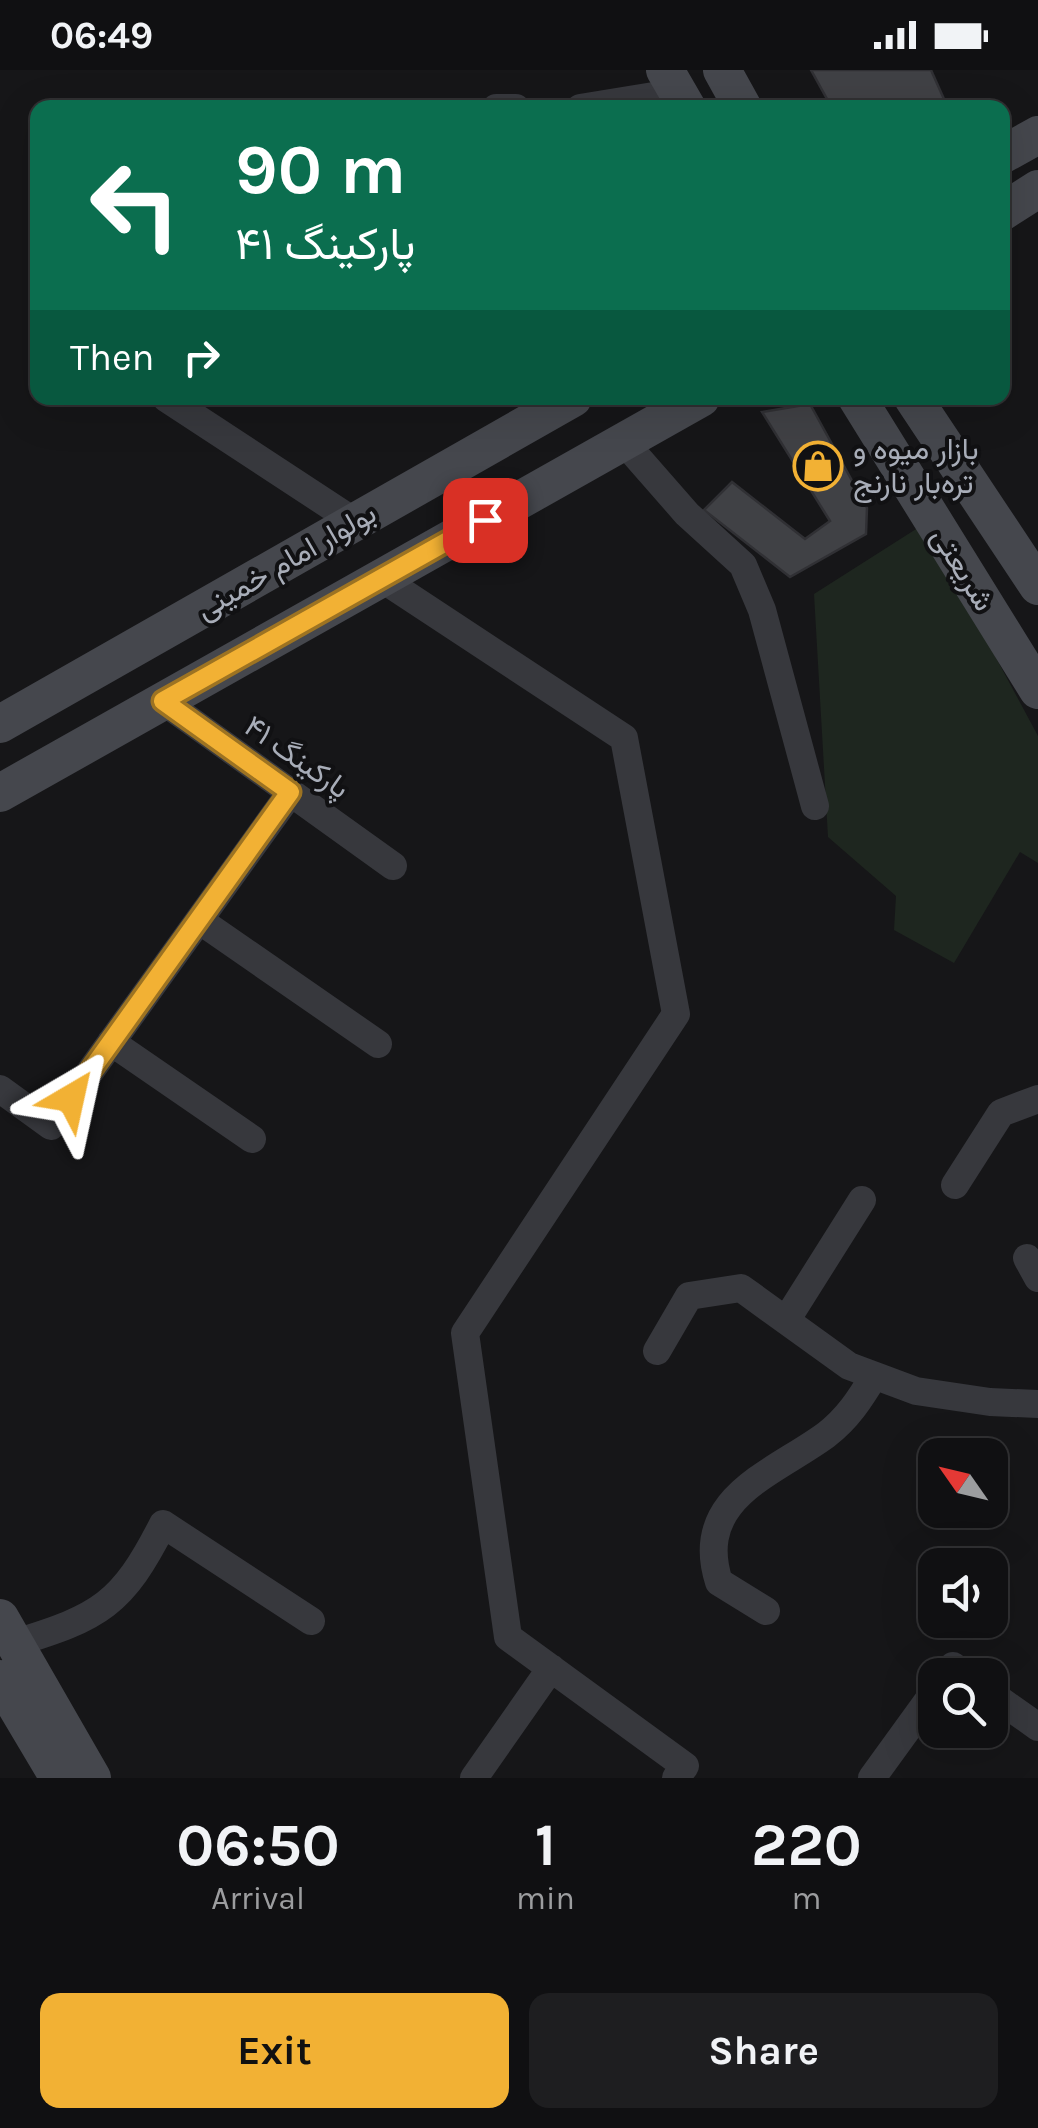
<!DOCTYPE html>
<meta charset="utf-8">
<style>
body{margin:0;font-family:Karla,Vazirmatn,sans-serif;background:#1e1e20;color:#f1f3f6;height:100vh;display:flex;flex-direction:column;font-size:38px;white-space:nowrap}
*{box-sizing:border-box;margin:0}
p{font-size:32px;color:#9c9d9f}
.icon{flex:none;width:55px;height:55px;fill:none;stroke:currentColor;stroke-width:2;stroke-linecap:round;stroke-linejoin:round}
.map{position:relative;height:1708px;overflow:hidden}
.panel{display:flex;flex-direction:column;background:#101012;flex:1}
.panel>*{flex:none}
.hud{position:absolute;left:30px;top:30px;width:980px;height:305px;border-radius:20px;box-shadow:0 10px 40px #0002,0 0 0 2px #303032;background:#0b6e4f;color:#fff;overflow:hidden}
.needle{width:65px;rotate:304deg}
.buttons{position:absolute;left:918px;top:1368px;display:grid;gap:20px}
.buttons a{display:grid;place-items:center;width:90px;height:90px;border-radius:20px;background:#101012;box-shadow:0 10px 40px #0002,0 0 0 2px #303032;font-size:50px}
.pin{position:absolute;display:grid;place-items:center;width:85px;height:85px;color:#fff;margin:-42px;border-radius:20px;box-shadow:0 5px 15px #0006}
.me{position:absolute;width:110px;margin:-55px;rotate:36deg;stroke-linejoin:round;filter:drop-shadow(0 0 8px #0008)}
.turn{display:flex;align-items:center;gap:35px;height:210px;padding:0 40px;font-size:45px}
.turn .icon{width:130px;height:130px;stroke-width:2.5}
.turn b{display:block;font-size:70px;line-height:85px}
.then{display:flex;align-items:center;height:95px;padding:0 40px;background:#0003;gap:20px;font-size:38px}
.eta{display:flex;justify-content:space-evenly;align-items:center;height:170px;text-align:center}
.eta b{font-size:60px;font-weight:700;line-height:70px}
.cta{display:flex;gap:20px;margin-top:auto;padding:20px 40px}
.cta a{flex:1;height:115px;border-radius:20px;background:#f2b134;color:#111;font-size:40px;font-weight:700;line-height:115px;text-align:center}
.cta a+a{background:#1e1e20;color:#f1f3f6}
.status{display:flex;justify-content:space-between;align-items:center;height:70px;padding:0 50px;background:#101012;direction:ltr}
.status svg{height:28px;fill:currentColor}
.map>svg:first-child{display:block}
.green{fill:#1e261f}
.building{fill:#404145;stroke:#303034;stroke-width:2.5}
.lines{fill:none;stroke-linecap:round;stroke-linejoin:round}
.street{stroke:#37383d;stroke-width:28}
.secondary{stroke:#45474d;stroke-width:38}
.route-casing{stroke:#9d7322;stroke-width:25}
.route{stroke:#f2b134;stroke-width:18}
.labels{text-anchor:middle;stroke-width:8;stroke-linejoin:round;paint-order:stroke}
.poi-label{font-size:30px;fill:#a8adb8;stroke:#111113;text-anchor:start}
.street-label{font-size:30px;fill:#a8adb8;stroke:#111113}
</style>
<div class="status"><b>06:49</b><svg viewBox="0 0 49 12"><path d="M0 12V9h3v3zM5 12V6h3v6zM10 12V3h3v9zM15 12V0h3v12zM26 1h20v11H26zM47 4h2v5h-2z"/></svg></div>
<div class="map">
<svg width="1038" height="1708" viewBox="0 0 1038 1708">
<rect width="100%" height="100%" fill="#161618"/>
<path class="green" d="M 924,454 L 1038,666 L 1038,793 L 1020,782 L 954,893 L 894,860 L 896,826 L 828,767 L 814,524 Z"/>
<path class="building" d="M 811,0 L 931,0 L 948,38 L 832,38 Z
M 810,334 L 867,438 L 866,464 L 790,507 L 704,440 L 732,412 L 805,469 L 830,451 L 762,342 Z"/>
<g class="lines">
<path class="street" d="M 496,38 L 516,38
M 580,38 L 678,22
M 166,328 L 355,452
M 624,372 L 687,444 L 743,495 L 762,540 L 815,736
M 381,508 L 624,668 L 676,944 L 465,1263 L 508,1567 L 685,1696 L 676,1708
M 163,631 L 393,796
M 199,850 L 378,974
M 111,972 L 252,1069
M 0,1019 L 51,1056 L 291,722
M 955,1115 L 1001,1043 L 1038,1029
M 1027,1188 L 1038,1208
M 787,1249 L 862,1130
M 657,1281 L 689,1226 L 741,1218 L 849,1296 L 916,1321 L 990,1332 L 1038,1334
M 766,1541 L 719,1512 C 692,1428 773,1404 826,1365 C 848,1348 860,1329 874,1306
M 15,1573 C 100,1547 122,1535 163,1454 L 311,1551
M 947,1605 L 953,1596 L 966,1605
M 990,1623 L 1038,1657
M 474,1708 L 551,1598
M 872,1708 L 935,1621"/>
<path class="secondary" d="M 665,0 L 687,38
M 722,0 L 743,38
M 1002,85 L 1038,65
M 1002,142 L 1038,119
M 857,328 L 1038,620
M 913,328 L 1038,516
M 0,654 L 573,328
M 0,723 L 701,328
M 0,1548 L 92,1708
M 0,1609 L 59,1708"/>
</g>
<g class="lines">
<g class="route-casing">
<path id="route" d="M 71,1028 L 290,722 L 163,631 L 485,450"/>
</g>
<use href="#route" class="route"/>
</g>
<defs>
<g id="shop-ring" transform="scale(2.5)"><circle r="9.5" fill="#111113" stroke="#f2b134" stroke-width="1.5"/><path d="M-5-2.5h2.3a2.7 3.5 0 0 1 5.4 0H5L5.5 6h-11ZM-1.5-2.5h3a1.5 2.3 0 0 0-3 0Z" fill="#f2b134"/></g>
</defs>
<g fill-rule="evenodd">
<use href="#shop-ring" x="818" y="396"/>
</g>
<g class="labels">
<g class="poi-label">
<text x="853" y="389">بازار میوه و<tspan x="853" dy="34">تره‌بار نارنج</tspan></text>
</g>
<g class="street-label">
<text transform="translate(286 491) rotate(-30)" y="10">بولوار امام خمینی</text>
<text transform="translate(963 499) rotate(58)" y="10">شریعتی</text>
<text transform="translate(297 687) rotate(35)" y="10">پارکینگ ۴۱</text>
</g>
</g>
</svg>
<div class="buttons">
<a><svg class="needle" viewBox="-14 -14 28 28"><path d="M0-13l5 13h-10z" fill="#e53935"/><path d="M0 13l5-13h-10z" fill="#9c9d9f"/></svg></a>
<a><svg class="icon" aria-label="sound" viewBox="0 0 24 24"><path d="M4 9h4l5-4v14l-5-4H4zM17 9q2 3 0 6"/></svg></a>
<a><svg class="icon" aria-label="search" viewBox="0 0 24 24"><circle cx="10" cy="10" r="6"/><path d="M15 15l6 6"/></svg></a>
</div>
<div class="pin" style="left:485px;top:450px;background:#d93025"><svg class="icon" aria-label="arrive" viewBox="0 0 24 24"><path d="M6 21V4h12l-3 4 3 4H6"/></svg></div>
<svg class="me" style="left:71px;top:1028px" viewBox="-20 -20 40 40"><path d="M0-17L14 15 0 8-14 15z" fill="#f2b134" stroke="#fff" stroke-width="4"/></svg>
<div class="hud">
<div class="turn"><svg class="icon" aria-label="left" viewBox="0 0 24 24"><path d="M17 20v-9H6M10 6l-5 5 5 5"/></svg><div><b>90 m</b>پارکینگ ۴۱</div></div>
<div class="then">Then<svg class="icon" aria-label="right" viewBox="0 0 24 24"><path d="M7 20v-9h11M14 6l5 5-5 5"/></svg></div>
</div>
</div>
<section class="panel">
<div class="eta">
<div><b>06:50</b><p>Arrival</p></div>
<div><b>1</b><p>min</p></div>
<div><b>220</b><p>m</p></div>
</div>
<div class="cta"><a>Exit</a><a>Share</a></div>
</section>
